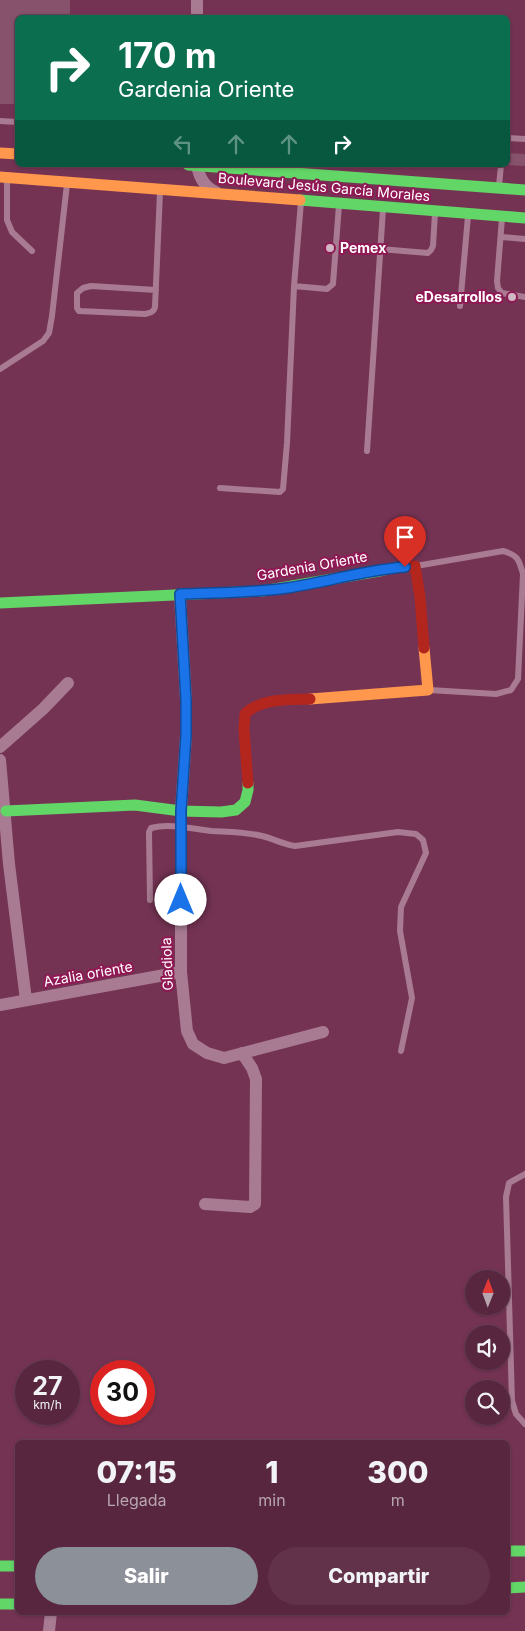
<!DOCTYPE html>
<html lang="es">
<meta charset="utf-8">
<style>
body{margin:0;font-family:Inter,sans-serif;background:#61324a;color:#f1f3f6;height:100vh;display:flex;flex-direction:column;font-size:19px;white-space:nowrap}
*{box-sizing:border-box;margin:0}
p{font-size:16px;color:#b7a5b0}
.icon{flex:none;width:28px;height:28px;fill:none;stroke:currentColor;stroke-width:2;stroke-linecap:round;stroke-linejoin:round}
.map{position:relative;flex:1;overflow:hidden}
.sheet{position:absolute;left:15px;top:1440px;width:495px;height:175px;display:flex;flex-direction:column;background:#58263f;border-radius:8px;box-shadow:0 1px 4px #0004,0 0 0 1px #6d4359}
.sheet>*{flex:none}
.guide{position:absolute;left:15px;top:15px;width:495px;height:152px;border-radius:8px;box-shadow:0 1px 4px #0004,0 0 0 1px #6d4359;background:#0b6e4f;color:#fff;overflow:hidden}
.needle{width:32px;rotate:1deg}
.controls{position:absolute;left:465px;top:1270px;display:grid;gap:10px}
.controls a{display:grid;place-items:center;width:45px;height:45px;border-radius:50%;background:#58263f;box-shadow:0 1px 4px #0004,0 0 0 1px #6d4359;font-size:25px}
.speed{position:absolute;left:15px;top:1360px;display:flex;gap:10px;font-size:25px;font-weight:700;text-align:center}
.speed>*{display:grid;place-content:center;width:65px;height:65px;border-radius:50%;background:#58263f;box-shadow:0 1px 4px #0004,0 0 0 1px #6d4359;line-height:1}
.speed small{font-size:12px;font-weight:400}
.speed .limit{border:8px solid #d22;background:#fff;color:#111}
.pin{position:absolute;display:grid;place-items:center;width:42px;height:42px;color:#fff;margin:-51px -21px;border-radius:50% 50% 50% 0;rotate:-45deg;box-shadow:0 0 5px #0007}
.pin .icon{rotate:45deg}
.me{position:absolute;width:55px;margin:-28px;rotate:0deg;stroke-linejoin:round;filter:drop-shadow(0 0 4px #0008)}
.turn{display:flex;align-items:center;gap:18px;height:105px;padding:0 20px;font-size:22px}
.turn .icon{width:65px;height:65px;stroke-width:2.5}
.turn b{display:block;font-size:35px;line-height:42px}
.lanes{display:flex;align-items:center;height:48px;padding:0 20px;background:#0003;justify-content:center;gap:25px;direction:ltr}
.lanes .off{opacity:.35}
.eta{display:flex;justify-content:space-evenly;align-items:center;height:85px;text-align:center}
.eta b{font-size:30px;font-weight:800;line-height:35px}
.cta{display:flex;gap:10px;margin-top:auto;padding:10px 20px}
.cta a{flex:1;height:58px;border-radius:30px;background:#8c9099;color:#fff;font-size:20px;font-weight:800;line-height:58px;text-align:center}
.cta a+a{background:#61324a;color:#f1f3f6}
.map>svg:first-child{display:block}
.building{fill:#86526c}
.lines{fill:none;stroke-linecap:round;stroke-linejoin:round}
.lane{stroke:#a87b92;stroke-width:6}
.street{stroke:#a87b92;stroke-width:12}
.fast{stroke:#63d668;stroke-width:11}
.slow{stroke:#ff974d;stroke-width:11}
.jam{stroke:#b3261e;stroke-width:11}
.route-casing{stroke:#114b97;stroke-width:12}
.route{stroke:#1a73e8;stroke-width:9}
.poi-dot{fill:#cfb8c3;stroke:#901854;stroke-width:2}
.labels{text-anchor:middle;stroke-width:4;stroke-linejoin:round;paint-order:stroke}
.street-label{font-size:14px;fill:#fff;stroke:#901854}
.poi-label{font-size:14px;font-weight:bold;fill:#fff;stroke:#901854;text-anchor:start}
</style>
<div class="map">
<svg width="525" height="1631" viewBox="0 0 525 1631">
<rect width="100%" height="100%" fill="#753354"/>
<path class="building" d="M 0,0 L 70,0 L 70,18 L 18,18 L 18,104 L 0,104 Z
M 508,153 L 525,154 L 525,166 L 508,165 Z"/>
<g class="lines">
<path class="lane" d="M 0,121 L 18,122
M 508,138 L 525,139
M 7,181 L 7,220 L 12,232 L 32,251
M 499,186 L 501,165
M 301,202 L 294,286 L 327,289 L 333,284 L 339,205
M 502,218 L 497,281 L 498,288 L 502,293 L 525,297
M 502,237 L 525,239
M 380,249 L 428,253 L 431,250 L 433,246 L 435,213
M 156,290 L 91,286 L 83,288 L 77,293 L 77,308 L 79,311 L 145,314 C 150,313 154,312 155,307 L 160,192
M 460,306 L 468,216
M 0,369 L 43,341 L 49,333 L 52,316 L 67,184
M 367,451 L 383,209
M 220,488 L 280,492 L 283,489 L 287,443 L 294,286
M 416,566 L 503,551 C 518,555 519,560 523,574 L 518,679 L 511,690 L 496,694 L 429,690
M 150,900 L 149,832 L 151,828 C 170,823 193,829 212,831 C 229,832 246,832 262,836 C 275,839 281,844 295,846 L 398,832 L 416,834 L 423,840 L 426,853 L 401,907 L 400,931 L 412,998 L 401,1051
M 525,1174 L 509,1183 L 506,1197 L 512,1401 L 516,1414 L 525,1424"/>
<path class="street" d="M 197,18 L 197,0
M 197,165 C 199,177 204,187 216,192
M 180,595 L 186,700 L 186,736 L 181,811 L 181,972 L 187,1031 L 193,1044 L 207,1053 L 224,1058 L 323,1032
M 0,747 L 43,709 L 68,683
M 0,760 L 9,864 L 26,1000
M 0,1005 L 181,972
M 205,1204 L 250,1207 L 255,1204 L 256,1079 L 252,1068 L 242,1053
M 49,1631 L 51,1612"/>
<path class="fast" d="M 188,165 L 525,190
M 300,200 L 525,218
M 0,603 L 263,591 L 385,570
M 6,811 L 135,805 L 181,811 L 221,812 L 236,810 L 245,802 L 248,790 L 248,783
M 508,1551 L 525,1551
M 0,1566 L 18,1566
M 508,1588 L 525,1587
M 0,1604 L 18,1604"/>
<path class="slow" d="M 0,153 L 18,154
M 0,177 L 300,200
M 310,699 L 428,690 L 424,648"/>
<path class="jam" d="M 385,570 L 415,566 L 420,597 L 424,648
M 248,783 L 244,729 L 245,714 C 261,698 289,700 310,699"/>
</g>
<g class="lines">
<g class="route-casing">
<path id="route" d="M 181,900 L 181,811 L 186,736 L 186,700 L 180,594 C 216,593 252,593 287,588 C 327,582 365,570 405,567"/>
</g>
<use href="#route" class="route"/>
</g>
<g class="poi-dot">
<circle cx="330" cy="248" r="5"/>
<circle cx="512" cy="297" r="5"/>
</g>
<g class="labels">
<g class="street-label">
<text transform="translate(324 187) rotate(5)" y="5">Boulevard Jesús García Morales</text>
<text transform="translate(312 566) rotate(-10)" y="5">Gardenia Oriente</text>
<text transform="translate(167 964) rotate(-92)" y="5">Gladiola</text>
<text transform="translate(88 974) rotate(-10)" y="5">Azalia oriente</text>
</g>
<g class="poi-label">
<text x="340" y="253">Pemex</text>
<text x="502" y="302" text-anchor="end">eDesarrollos</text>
</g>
</g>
</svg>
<div class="controls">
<a><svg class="needle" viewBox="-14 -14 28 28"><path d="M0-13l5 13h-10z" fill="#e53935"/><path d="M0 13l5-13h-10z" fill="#b7a5b0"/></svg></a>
<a><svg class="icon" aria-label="sound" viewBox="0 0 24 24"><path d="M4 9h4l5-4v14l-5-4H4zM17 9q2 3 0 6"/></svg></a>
<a><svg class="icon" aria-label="search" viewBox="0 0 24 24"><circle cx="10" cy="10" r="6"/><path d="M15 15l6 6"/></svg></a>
</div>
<div class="speed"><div>27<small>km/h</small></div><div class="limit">30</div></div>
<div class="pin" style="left:405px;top:567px;background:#d93025"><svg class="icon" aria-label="arrive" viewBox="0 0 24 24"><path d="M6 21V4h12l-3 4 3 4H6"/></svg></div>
<svg class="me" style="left:181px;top:900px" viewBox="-20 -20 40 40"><circle r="19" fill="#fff"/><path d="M0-13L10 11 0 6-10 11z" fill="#1a73e8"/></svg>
<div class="guide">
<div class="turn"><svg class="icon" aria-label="right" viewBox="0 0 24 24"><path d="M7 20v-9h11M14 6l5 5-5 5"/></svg><div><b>170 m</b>Gardenia Oriente</div></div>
<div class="lanes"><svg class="icon off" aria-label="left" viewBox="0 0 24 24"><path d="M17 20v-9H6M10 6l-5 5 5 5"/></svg><svg class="icon off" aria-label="ahead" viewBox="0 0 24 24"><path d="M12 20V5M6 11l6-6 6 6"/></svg><svg class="icon off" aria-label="ahead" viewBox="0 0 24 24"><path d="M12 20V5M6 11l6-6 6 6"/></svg><svg class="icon" aria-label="right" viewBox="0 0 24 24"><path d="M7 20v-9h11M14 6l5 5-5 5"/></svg></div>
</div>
<section class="sheet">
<div class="eta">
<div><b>07:15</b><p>Llegada</p></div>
<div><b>1</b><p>min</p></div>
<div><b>300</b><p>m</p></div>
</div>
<div class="cta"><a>Salir</a><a>Compartir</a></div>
</section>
</div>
